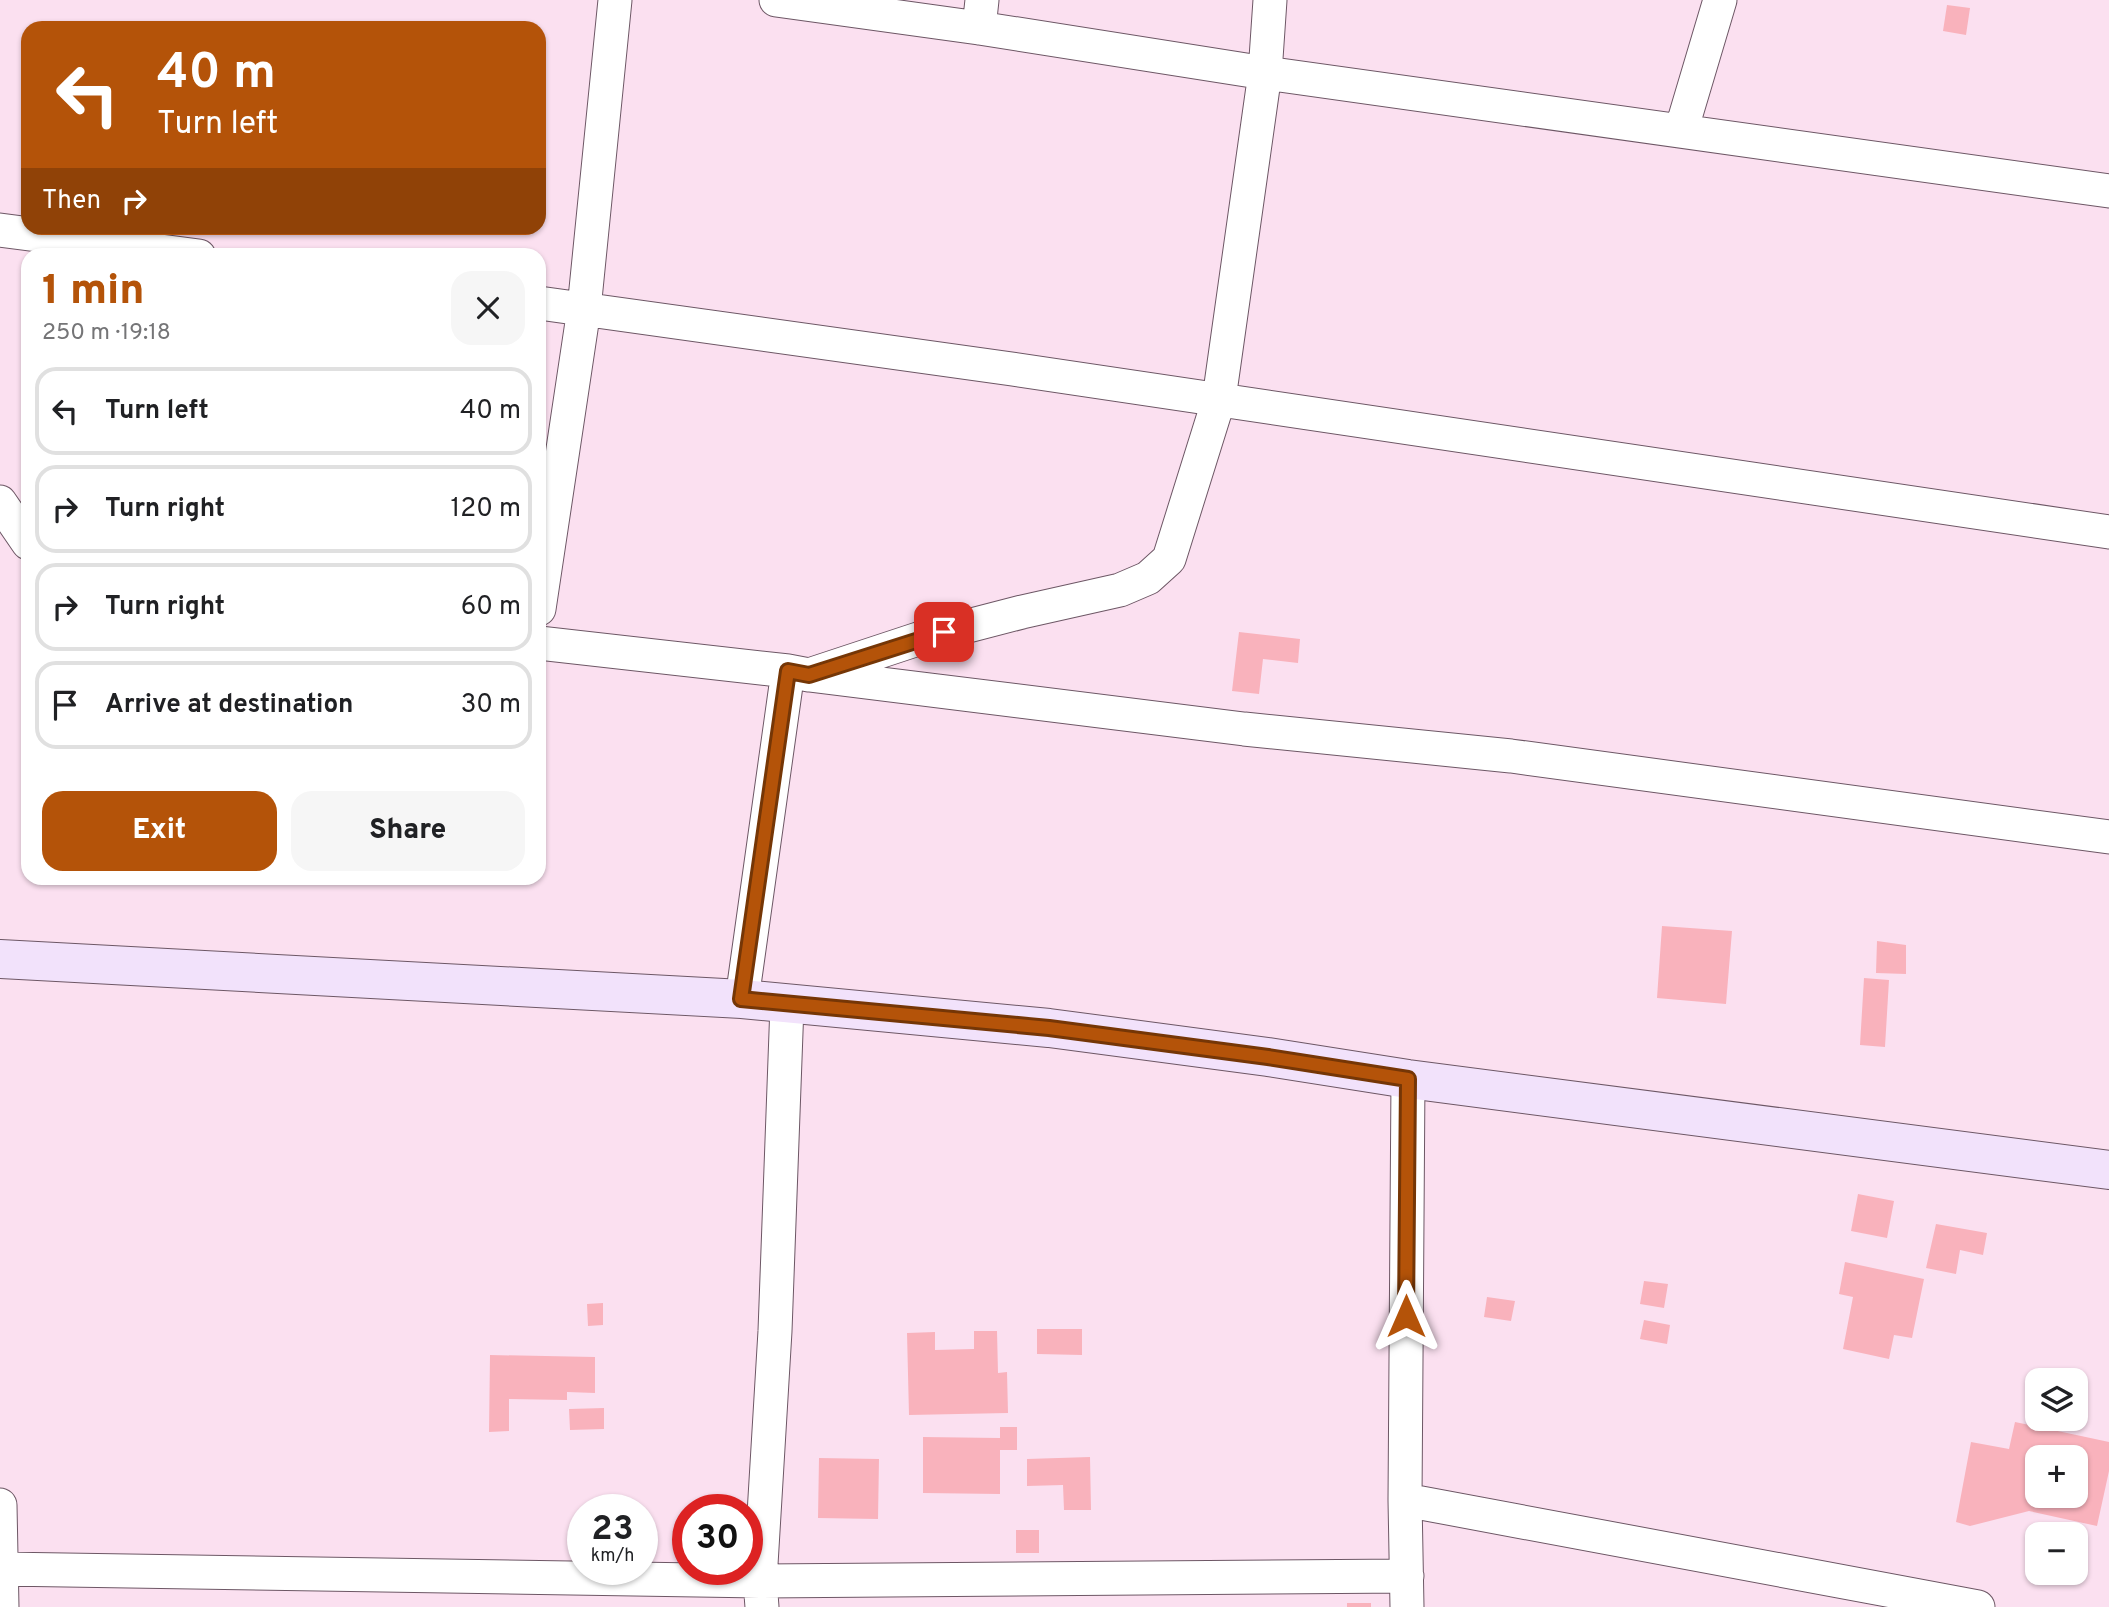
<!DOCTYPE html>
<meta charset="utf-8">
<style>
body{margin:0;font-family:Overpass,sans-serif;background:#f6f6f6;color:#202124;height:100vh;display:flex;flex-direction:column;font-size:26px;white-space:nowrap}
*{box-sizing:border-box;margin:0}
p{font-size:23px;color:#757577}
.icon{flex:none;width:38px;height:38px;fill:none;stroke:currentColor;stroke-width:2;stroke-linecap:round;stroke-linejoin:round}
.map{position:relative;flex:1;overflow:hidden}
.details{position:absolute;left:21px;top:248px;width:525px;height:637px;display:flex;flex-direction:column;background:#fff;border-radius:21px;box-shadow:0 2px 5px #0004}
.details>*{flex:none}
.top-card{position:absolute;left:21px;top:21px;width:525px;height:214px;border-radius:21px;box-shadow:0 2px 5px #0004;background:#b45309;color:#fff;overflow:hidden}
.buttons{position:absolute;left:2025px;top:1368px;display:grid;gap:14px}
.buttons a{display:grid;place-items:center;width:63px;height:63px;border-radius:14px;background:#fff;box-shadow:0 2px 5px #0004;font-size:35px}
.speed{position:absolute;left:567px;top:1494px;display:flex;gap:14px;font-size:35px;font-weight:700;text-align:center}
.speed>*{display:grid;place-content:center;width:91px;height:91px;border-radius:50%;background:#fff;box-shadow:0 2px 5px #0004;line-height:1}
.speed small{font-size:18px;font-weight:400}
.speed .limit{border:10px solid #d22;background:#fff;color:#111}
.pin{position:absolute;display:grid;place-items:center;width:60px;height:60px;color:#fff;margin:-30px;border-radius:14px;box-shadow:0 4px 10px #0006}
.me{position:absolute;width:77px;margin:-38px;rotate:0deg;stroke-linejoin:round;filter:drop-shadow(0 0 5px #0008)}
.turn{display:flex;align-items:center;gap:24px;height:147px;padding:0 21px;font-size:32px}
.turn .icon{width:91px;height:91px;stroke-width:2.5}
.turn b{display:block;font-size:49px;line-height:60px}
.then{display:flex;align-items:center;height:66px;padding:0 21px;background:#0003;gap:14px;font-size:26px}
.round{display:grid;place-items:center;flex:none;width:74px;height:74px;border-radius:21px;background:#f6f6f6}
.overview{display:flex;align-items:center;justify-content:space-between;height:119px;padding:0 21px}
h1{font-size:42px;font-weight:800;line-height:52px;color:#b45309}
.primary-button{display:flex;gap:14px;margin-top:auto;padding:14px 21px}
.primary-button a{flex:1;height:80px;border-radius:21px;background:#b45309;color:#fff;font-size:28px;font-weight:800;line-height:80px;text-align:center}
.primary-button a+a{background:#f6f6f6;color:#202124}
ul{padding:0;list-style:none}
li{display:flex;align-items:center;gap:21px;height:88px;margin:0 14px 10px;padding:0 7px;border:4px solid #e0e0e0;border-radius:21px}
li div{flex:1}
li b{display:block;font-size:26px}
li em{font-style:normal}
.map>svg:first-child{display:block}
.building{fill:#f9b2bc;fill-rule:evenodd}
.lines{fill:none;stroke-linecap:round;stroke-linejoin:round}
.street-casing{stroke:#6d5765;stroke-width:35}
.secondary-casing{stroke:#6d5765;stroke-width:40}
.street{stroke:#fff;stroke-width:33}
.secondary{stroke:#f2e2fb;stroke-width:38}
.route-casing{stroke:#753606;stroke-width:18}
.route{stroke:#b45309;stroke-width:12}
</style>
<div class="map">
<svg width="2109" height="1607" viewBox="0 0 2109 1607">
<rect width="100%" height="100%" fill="#fbe0f0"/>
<path class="building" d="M 1947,5 L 1970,8 L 1966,35 L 1943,31 Z
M 1239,632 L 1300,639 L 1298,663 L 1263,659 L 1259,694 L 1232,691 Z
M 1662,926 L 1732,931 L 1726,1004 L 1657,998 Z
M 1877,941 L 1906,945 L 1906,974 L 1876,973 Z
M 1864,978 L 1889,980 L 1885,1047 L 1860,1045 Z
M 1858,1194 L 1894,1201 L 1887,1238 L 1851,1231 Z
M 1936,1224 L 1987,1233 L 1983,1255 L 1960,1250 L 1956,1274 L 1926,1268 Z
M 1845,1262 L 1924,1279 L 1912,1338 L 1894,1335 L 1889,1359 L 1843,1349 L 1853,1297 L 1839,1294 Z
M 1644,1281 L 1668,1284 L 1664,1308 L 1640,1304 Z
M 1487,1297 L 1515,1301 L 1511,1321 L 1484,1317 Z
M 603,1303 L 603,1325 L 588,1326 L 587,1304 Z
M 1644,1320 L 1670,1325 L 1667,1344 L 1640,1339 Z
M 1037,1329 L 1082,1329 L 1082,1355 L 1037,1354 Z
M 974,1331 L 997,1331 L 998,1373 L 1007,1372 L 1008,1413 L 909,1415 L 907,1333 L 935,1332 L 935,1350 L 974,1349 Z
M 490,1355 L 595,1357 L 595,1393 L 567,1392 L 567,1400 L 509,1399 L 509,1431 L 489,1432 Z
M 604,1408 L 604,1429 L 570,1430 L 569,1409 Z
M 2015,1422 L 2109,1442 L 2109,1471 L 2097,1526 L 2029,1511 L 1970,1526 L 1956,1522 L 1971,1442 L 2009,1449 ZM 2037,1458 L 2076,1458 L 2076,1496 L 2037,1496 Z
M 1000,1427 L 1017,1427 L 1017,1450 L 1000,1450 L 1000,1494 L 923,1493 L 923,1437 L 1000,1438 Z
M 1090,1457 L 1091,1510 L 1064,1510 L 1063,1485 L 1027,1486 L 1027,1459 Z
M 819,1458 L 879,1459 L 878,1519 L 818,1518 Z
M 1016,1530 L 1039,1530 L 1039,1553 L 1016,1553 Z
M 1347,1603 L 1371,1603 L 1371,1607 L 1347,1607 Z"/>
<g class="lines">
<g class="street-casing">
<path id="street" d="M 776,0 L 979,28 L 1265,73 L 2109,191
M 979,28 L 982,0
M 1681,131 L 1720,0
M 0,230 L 199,256
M 539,303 L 1012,369 L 2109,532
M 0,502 L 28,543
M 539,609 L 584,309 L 615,0
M 539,643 L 788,671 L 809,675 L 918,639 L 1022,612 L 1120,590 L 1148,578 L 1169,559 L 1219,399 L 1265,73 L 1270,0
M 809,675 L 1244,729 L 1511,756 L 2109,837
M 742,999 L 788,671
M 1405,1500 L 1978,1607
M 0,1505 L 2,1607
M 2,1569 L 760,1581 L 1407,1576
M 762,1607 L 760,1581 L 775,1331 L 787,1005
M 1407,1607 L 1405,1500 L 1408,1079"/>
</g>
<g class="secondary-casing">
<path id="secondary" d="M 0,959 L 742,999 L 1049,1028 L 1268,1057 L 1408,1079 L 2109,1170"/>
</g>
<use href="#street" class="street"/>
<use href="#secondary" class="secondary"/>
</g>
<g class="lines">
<g class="route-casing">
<path id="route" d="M 944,632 L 809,675 L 788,671 L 741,999 L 1049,1028 L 1268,1057 L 1408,1079 L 1406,1316"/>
</g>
<use href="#route" class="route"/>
</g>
</svg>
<div class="buttons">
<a><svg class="icon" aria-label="layers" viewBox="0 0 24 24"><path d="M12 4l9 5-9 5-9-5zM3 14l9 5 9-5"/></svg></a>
<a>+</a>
<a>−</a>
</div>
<div class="speed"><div>23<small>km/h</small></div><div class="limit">30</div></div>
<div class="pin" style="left:944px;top:632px;background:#d93025"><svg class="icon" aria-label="arrive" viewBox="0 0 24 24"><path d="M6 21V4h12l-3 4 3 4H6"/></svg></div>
<svg class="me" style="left:1406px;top:1316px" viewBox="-20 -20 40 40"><path d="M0-17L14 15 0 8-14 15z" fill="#b45309" stroke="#fff" stroke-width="4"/></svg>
<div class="top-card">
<div class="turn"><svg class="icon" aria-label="left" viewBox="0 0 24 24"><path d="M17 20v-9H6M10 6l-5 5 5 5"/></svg><div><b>40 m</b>Turn left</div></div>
<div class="then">Then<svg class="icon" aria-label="right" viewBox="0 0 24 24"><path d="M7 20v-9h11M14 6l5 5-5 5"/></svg></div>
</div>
<section class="details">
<div class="overview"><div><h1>1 min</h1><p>250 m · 19:18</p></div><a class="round"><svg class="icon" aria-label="close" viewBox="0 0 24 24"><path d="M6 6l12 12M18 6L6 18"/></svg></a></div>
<ul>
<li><svg class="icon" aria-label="left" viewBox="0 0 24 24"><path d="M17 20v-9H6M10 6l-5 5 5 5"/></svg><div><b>Turn left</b></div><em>40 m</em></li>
<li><svg class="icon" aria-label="right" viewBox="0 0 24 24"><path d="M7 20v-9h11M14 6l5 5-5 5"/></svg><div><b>Turn right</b></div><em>120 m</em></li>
<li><svg class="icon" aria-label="right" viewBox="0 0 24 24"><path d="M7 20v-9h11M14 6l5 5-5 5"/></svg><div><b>Turn right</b></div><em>60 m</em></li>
<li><svg class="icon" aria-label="arrive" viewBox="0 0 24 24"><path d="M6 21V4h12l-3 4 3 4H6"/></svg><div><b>Arrive at destination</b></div><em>30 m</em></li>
</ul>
<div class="primary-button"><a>Exit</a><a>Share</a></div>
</section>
</div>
